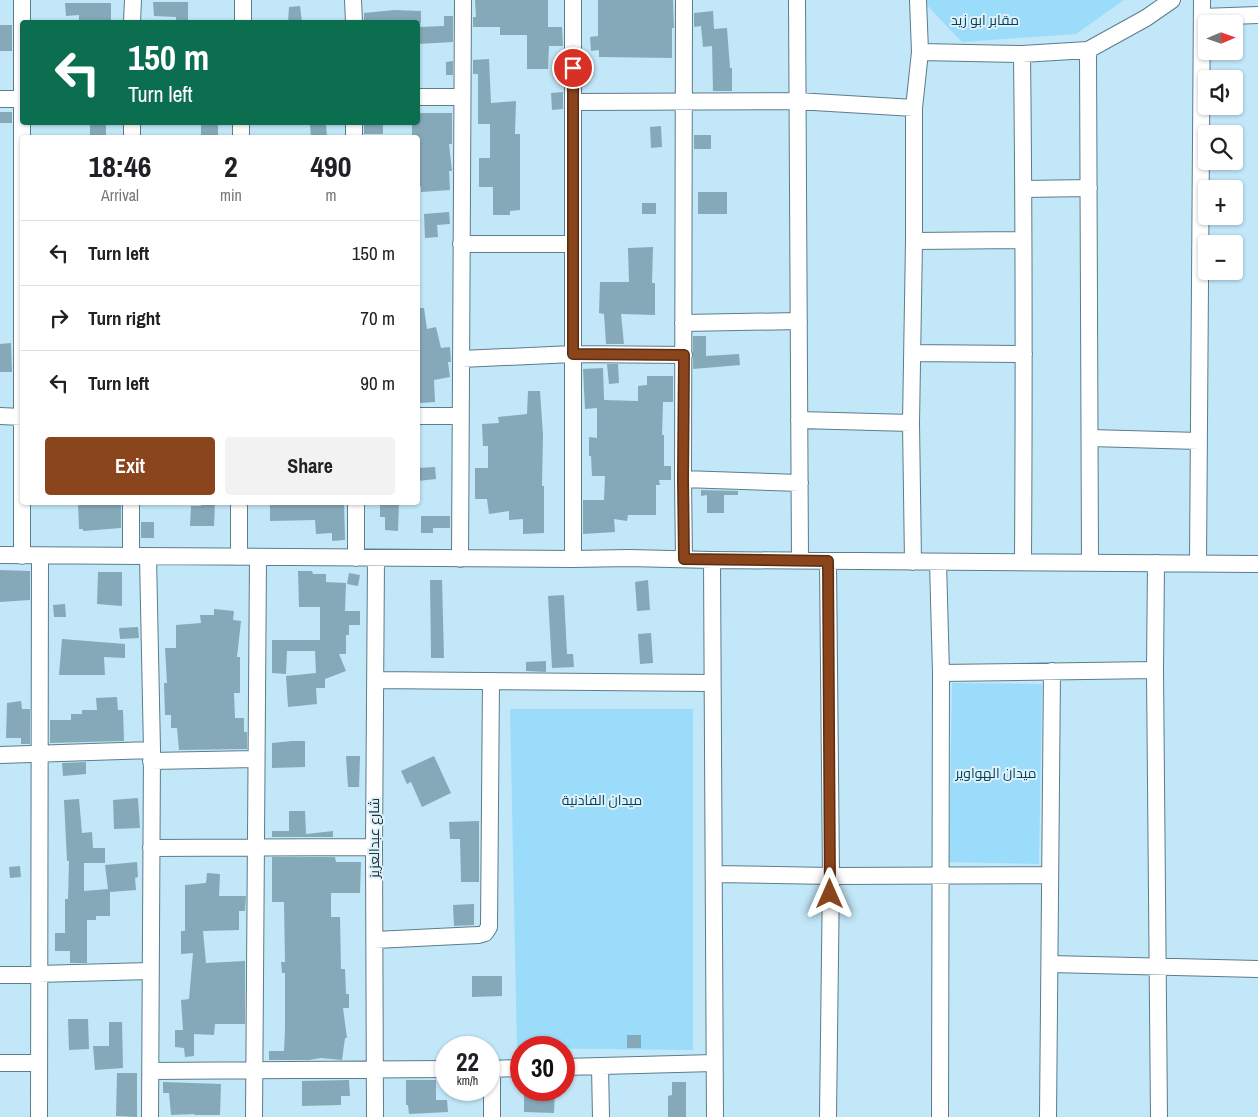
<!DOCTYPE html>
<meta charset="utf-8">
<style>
body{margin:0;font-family:"Archivo Narrow",Cairo,sans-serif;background:#f2f2f2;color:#202124;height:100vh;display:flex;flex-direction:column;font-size:19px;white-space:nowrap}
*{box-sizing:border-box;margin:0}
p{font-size:16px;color:#757577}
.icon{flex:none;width:28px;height:28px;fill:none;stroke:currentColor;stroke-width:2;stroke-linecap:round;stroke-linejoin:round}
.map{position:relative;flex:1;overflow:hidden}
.side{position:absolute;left:20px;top:135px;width:400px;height:370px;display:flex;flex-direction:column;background:#fff;border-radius:5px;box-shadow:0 1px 4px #0004}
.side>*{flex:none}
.top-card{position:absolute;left:20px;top:20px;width:400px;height:105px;border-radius:5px;box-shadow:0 1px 4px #0004;background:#0b6e4f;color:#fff;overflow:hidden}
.needle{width:32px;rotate:88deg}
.fabs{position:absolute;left:1198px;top:15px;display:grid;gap:10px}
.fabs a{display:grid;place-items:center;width:45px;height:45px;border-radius:5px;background:#fff;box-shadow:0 1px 4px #0004;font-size:25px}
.speed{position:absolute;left:435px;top:1036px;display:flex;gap:10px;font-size:25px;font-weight:700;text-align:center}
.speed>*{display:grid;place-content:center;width:65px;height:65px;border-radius:50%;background:#fff;box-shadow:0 1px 4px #0004;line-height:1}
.speed small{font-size:12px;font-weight:400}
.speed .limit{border:8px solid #d22;background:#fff;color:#111}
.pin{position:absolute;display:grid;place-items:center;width:42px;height:42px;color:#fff;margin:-21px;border:2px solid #fff;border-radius:50%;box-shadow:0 1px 5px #0007}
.me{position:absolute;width:55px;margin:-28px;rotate:0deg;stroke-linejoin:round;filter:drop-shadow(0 0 4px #0008)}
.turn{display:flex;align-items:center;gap:18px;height:105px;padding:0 25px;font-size:22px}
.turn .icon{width:65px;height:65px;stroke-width:2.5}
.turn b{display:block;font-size:35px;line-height:42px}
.eta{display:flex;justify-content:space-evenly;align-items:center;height:85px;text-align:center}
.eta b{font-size:30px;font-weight:800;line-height:35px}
.cta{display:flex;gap:10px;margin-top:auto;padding:10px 25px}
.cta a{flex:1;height:58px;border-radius:5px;background:#8a451c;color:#fff;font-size:20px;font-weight:800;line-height:58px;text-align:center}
.cta a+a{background:#f2f2f2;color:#202124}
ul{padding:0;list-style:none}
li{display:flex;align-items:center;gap:15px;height:65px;padding:0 25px;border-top:1px solid #e0e0e0}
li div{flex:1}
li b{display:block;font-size:19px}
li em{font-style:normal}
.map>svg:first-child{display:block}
.green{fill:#9adcfa}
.building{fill:#86a9b9}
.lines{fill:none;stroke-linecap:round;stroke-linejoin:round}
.street-casing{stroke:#5b7d8c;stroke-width:18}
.street{stroke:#fff;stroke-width:16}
.route-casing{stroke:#5a2d12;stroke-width:12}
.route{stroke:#8a451c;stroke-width:9}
.labels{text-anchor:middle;stroke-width:4;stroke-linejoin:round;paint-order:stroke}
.park-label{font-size:14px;fill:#083f52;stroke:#dcf1fc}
.street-label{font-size:14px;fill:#233138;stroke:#dcf1fc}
</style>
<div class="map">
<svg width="1258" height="1117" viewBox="0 0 1258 1117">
<rect width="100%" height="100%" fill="#c2e7f8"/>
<path class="green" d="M 922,0 L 1124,0 L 1076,34 L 962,42 Z
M 952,683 L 1042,684 L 1039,864 L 949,862 Z
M 510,709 L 693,709 L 693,1050 L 517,1048 Z"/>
<path class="building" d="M 475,0 L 548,0 L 548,27 L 562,27 L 563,46 L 549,46 L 548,69 L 527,69 L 527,35 L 500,35 L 500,27 L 473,27 L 473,17 L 476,17 Z
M 598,0 L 673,0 L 674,28 L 672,28 L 672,58 L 599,57 L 599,50 L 591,51 L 590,37 L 598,36 Z
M 153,2 L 188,2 L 188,21 L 176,21 L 176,17 L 154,16 Z
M 65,3 L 111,3 L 111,22 L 79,22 L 79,15 L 66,16 Z
M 300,6 L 302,22 L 288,22 L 289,7 Z
M 394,10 L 421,11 L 421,23 L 364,22 L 364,13 Z
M 713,11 L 714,29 L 727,28 L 730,68 L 732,68 L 732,91 L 713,91 L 712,46 L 703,47 L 701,26 L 694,27 L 694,13 Z
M 444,16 L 453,16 L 453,42 L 418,44 L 418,27 L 444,26 Z
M 0,25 L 12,25 L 12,51 L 0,51 Z
M 489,59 L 491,103 L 516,101 L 515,134 L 520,134 L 520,210 L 510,211 L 510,215 L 493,215 L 493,187 L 479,187 L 479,158 L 490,158 L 490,124 L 478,124 L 478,74 L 473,74 L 473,60 Z
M 453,61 L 453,75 L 446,75 L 446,62 Z
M 563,92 L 563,109 L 552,110 L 551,93 Z
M 0,112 L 12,112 L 12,123 L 0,123 Z
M 418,113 L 452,113 L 452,144 L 449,144 L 452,171 L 449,171 L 450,190 L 421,192 L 421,186 L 418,186 L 418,138 L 412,138 L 412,122 L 418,122 Z
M 201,122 L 218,122 L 218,138 L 201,138 Z
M 364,122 L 383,122 L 383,134 L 364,134 Z
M 326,123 L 327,138 L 311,138 L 310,124 Z
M 90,124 L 106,124 L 106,138 L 90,138 Z
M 661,126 L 662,147 L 651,148 L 650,127 Z
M 694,135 L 711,135 L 711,149 L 694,149 Z
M 698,192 L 727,192 L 727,214 L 698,214 Z
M 642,203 L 656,203 L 656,214 L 642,214 Z
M 449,212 L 450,224 L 437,225 L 438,237 L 425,238 L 424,214 Z
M 653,247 L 652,283 L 655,283 L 655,315 L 621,314 L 624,344 L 606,344 L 604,314 L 599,313 L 600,282 L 629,282 L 628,248 Z
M 418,308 L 424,308 L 427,329 L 436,327 L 441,348 L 450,347 L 451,362 L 448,362 L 450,377 L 434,380 L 435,402 L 420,403 L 419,384 L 418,384 Z
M 693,336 L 706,336 L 706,356 L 739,354 L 740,365 L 693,369 Z
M 11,343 L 12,372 L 0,372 L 0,344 Z
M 607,364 L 618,364 L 619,383 L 609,384 Z
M 603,368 L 604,400 L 638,401 L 638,386 L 647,385 L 647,376 L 673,376 L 673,402 L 663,402 L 662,435 L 664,435 L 664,466 L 671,466 L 671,480 L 659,480 L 660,485 L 656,485 L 656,515 L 628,515 L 627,521 L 614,519 L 615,532 L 583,534 L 583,500 L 604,500 L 605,476 L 592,476 L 591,456 L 589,456 L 589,437 L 597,438 L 597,408 L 585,409 L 583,369 Z
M 528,391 L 540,391 L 543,435 L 542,486 L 544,486 L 544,533 L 523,534 L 523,519 L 509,520 L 509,511 L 489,514 L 487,499 L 475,499 L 475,468 L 488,468 L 488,446 L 483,446 L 482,424 L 499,423 L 498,417 L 527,414 Z
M 435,467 L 436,479 L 418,481 L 418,468 Z
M 701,490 L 738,491 L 738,495 L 724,495 L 724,513 L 707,513 L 707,495 L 701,496 Z
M 78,502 L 121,502 L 121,528 L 83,531 L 83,529 L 79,529 Z
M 201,502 L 215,502 L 214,526 L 190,526 L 191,506 L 201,506 Z
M 270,502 L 344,502 L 345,540 L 332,541 L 332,533 L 316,534 L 315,520 L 270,521 Z
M 380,502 L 399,502 L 398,531 L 385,530 L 385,517 L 380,517 Z
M 421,516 L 450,516 L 450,528 L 433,528 L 433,533 L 421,533 Z
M 141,522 L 154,522 L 154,538 L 141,538 Z
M 0,570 L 30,571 L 30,600 L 0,602 Z
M 298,571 L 312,571 L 313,574 L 326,574 L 326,582 L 346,583 L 345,611 L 360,611 L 360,625 L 349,625 L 349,635 L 346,635 L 346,654 L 339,654 L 346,671 L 325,679 L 325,688 L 316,688 L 317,704 L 288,707 L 286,676 L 316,673 L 315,651 L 287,651 L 286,674 L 272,673 L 272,640 L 320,640 L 320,607 L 299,607 Z
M 98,572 L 122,572 L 122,606 L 97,604 Z
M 349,573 L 360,575 L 358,586 L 347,584 Z
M 430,580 L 442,580 L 444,658 L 431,658 Z
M 648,580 L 650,610 L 637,611 L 635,582 Z
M 564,595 L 567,654 L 573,654 L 574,667 L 552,668 L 548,596 Z
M 65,604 L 66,617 L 54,617 L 53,605 Z
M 214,609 L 234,611 L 233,620 L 241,621 L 237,657 L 240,657 L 240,693 L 234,693 L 235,718 L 244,718 L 244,732 L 247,732 L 247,749 L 179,750 L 177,728 L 171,728 L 171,715 L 165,715 L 164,683 L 167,683 L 165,648 L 176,648 L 176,625 L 201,623 L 200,615 L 214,615 Z
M 138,627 L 139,638 L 120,639 L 119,628 Z
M 651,633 L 653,663 L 640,664 L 638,634 Z
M 62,639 L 125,644 L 125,658 L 104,657 L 105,675 L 59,675 Z
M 546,661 L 546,672 L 526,671 L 526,662 Z
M 117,697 L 118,710 L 123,710 L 124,741 L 50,743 L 50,720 L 71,720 L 71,714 L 82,714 L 82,710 L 97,710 L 96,698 Z
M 21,701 L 22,709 L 30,709 L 30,744 L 21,744 L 21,738 L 6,738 L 7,703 Z
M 292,741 L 305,741 L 305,767 L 272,768 L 272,743 Z
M 346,756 L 360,756 L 359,787 L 348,787 Z
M 434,756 L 451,793 L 422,807 L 411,782 L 407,784 L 401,771 Z
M 86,762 L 86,774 L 63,776 L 62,763 Z
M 138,798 L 140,828 L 114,829 L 113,800 Z
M 79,799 L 82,833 L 92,832 L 93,848 L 105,848 L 105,863 L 84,863 L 84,891 L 108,889 L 105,865 L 137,862 L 138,877 L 135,878 L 136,890 L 110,892 L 110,916 L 96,916 L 96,920 L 87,920 L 87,963 L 70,963 L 70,951 L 55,951 L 55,933 L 65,933 L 65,899 L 68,899 L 69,861 L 67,861 L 64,800 Z
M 289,811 L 305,811 L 306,834 L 333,831 L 333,837 L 272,837 L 272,831 L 289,831 Z
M 479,821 L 479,882 L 461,882 L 460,839 L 450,839 L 449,822 Z
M 272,857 L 335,857 L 336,862 L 361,862 L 360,893 L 331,893 L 331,917 L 340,917 L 341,969 L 345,969 L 346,994 L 349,994 L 349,1008 L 343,1008 L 347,1038 L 345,1038 L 342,1060 L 321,1058 L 309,1060 L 269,1060 L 269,1051 L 284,1051 L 285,1029 L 285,973 L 282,973 L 281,962 L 285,962 L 284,902 L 272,902 Z
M 20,866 L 21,877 L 10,878 L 9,867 Z
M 207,873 L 220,874 L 219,896 L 246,896 L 245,911 L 239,911 L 239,930 L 203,931 L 206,963 L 245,961 L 245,1024 L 215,1024 L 214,1035 L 194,1034 L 194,1056 L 185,1057 L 184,1048 L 175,1047 L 175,1030 L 183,1030 L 181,1000 L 189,999 L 193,953 L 181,954 L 181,931 L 185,931 L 185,885 L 206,883 Z
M 474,904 L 474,925 L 454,926 L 453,905 Z
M 472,976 L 502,976 L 502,996 L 472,997 Z
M 68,1019 L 88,1019 L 89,1049 L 69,1050 Z
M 109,1022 L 122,1022 L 123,1068 L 95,1070 L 93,1046 L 109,1046 Z
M 627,1035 L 641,1035 L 641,1048 L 627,1048 Z
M 117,1073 L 137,1073 L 137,1117 L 116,1116 Z
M 349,1080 L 350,1096 L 341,1096 L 341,1105 L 302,1106 L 302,1081 Z
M 406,1080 L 436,1080 L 436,1100 L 447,1100 L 448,1112 L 409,1114 L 408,1105 L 406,1105 Z
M 163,1082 L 221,1084 L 220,1115 L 194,1115 L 195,1114 L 171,1115 L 169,1093 L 163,1093 Z
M 672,1082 L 686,1082 L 686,1117 L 668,1117 L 668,1096 L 672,1095 Z
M 524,1090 L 555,1090 L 554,1113 L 524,1112 Z"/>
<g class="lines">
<g class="street-casing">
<path id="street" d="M 22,0 L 22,556
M 353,0 L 354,22
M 684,0 L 683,479 L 684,559
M 797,0 L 800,561
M 1202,17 L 1258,15
M 132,22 L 133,0
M 243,22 L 243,0
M 1088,50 L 1090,563
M 920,52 L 1022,54 L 1088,50 L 1146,18 L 1172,0
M 1022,54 C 1024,224 1024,393 1023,562
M 418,97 L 462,97
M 0,99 L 22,99
M 573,102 L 797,101 L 914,108
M 354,122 L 354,138
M 132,138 L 132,122
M 241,138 L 241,122
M 1024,189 L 1089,188
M 914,241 L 1022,240
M 461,244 L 573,244
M 683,323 L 799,321
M 913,353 L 1024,354
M 461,359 L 573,354 L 684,355
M 0,416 L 22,417
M 418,416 L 460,416
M 799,420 L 911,423
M 1090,438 L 1199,441
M 683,479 L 800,483
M 356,502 L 356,558
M 0,555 L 573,559 L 629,558 L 712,560 L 1258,564
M 131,556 L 131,502
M 148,557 L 152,750 L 150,1117
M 239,557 L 239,502
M 460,559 L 463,0
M 573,559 L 573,0
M 712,560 L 715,1117
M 828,561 L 831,876 L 828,1117
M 913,562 L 911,423 L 914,241 L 914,108 L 920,52 L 918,0
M 938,562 L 941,673 L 940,1117
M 1156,563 L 1155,670 L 1159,1117
M 1198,564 L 1202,0
M 941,673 L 1155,670
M 375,680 L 712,683
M 0,755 L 152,750
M 151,761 L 256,759
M 151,848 L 374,847
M 714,874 L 831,876 L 1050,875
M 375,940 L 478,935 L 485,933 L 489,927 L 491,681
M 1050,964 L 1258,969
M 0,975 L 150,971
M 0,1063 L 39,1063
M 600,1066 L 601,1117
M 564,1067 L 714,1063
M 489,1069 L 521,1068
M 492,1069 L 492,1117
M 151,1071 L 446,1069
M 39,1117 L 40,556
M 254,1117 L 258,557
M 375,1117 L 374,847 L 376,558
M 1048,1117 L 1052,671"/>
</g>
<use href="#street" class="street"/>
</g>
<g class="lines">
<g class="route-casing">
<path id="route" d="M 573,68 L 573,354 L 684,355 L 683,479 L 684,559 L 828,561 L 830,894"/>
</g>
<use href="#route" class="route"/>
</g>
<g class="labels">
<g class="park-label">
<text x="985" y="25">مقابر ابو زيد</text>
<text x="996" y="778">ميدان الهواوير</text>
<text x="602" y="805">ميدان الفادنية</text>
</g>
<g class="street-label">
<text transform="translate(374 838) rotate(-90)" y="5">شارع عبدالعزيز</text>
</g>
</g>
</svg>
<div class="fabs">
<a><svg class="needle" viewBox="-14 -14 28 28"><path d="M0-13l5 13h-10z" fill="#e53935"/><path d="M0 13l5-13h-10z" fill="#757577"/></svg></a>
<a><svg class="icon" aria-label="sound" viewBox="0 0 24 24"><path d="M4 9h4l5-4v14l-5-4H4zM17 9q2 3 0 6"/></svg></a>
<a><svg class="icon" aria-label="search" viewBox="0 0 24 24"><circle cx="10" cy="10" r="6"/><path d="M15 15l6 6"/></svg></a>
<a>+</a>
<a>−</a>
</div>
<div class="speed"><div>22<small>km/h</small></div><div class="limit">30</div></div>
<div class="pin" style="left:573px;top:68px;background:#d93025"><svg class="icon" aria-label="arrive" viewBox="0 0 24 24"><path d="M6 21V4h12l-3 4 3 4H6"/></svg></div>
<svg class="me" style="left:830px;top:894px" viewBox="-20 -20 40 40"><path d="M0-17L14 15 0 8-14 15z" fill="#8a451c" stroke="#fff" stroke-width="4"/></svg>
<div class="top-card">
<div class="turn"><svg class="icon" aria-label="left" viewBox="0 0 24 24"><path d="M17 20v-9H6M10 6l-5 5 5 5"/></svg><div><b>150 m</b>Turn left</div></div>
</div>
<section class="side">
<div class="eta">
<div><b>18:46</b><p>Arrival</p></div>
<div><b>2</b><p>min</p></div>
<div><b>490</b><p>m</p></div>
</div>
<ul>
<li><svg class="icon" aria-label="left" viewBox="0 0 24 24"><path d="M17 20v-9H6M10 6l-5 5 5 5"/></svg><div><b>Turn left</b></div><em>150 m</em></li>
<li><svg class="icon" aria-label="right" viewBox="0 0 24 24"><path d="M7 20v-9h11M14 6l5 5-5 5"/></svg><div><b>Turn right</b></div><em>70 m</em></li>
<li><svg class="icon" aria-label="left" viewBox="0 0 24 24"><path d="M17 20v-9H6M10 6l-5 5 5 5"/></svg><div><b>Turn left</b></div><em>90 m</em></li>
</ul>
<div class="cta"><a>Exit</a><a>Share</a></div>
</section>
</div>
